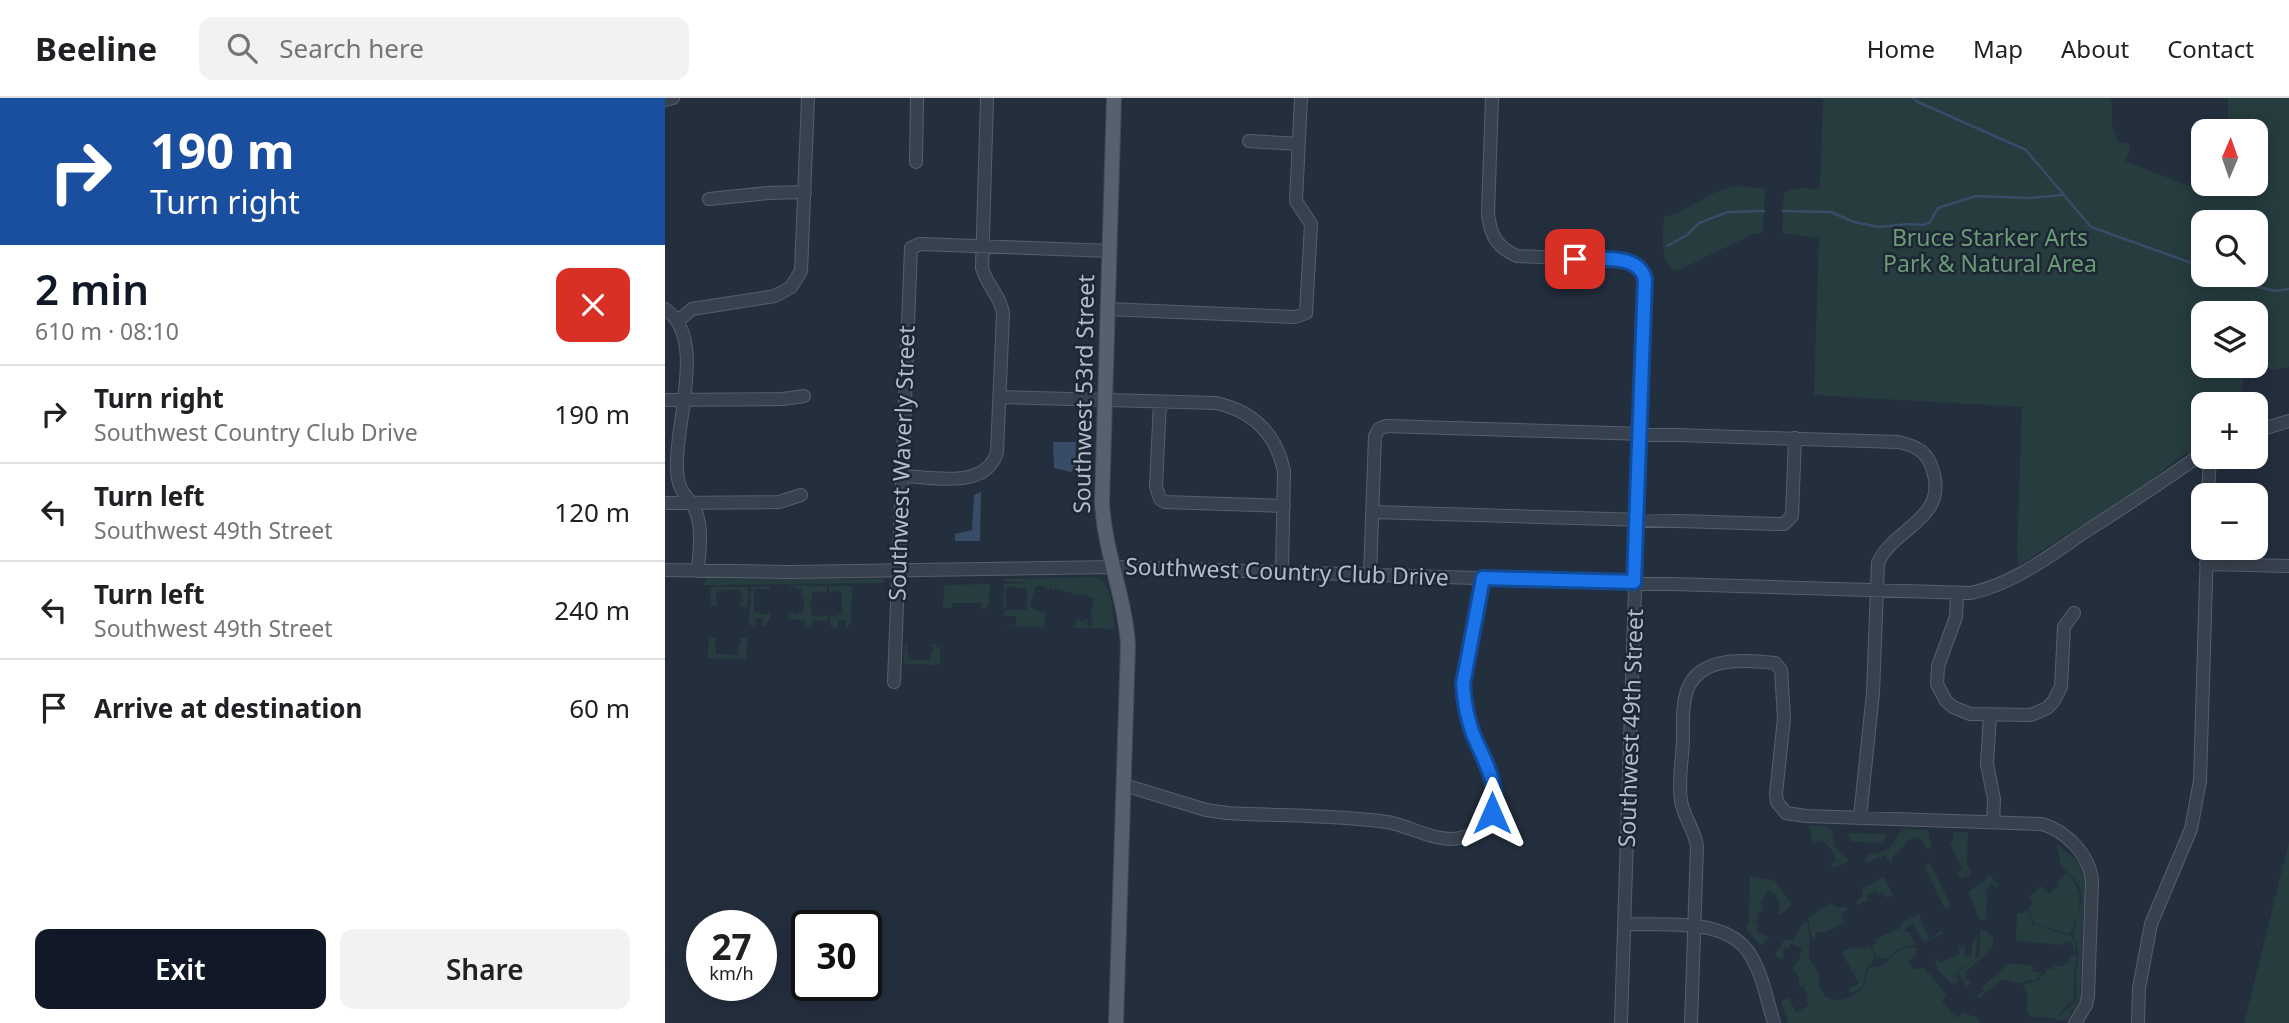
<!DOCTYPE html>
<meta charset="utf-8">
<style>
body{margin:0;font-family:"Noto Sans",sans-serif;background:#f2f2f2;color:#202124;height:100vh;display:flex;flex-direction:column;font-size:26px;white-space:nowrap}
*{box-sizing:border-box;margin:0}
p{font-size:23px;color:#757577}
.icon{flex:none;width:38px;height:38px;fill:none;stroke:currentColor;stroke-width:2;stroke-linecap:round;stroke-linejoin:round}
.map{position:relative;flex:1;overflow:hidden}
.panel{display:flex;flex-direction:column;background:#fff;width:665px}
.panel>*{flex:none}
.top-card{background:#1a4fa0;color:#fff;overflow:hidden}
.needle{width:46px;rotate:2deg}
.controls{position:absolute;left:1526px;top:21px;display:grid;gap:14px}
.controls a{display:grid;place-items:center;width:77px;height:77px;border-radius:14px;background:#fff;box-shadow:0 4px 18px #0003;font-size:35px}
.speed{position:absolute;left:21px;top:812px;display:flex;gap:14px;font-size:35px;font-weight:700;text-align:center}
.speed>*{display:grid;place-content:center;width:91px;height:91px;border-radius:50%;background:#fff;box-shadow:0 4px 18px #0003;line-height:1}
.speed small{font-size:18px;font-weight:400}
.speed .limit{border:4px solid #111;border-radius:10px;background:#fff;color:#111}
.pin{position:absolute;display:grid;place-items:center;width:60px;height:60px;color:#fff;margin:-30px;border-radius:14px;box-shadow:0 4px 10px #0006}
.me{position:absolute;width:77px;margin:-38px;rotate:0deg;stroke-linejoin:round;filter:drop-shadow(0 0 5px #0008)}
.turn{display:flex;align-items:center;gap:24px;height:147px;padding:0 35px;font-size:32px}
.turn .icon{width:91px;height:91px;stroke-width:2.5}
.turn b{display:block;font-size:49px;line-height:60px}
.round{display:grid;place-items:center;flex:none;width:74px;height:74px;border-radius:14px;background:#f2f2f2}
.summary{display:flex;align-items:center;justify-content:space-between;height:119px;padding:0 35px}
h1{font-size:42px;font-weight:600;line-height:52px;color:#111827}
.cta{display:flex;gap:14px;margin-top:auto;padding:14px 35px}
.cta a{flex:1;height:80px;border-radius:14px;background:#111827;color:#fff;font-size:28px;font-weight:600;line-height:80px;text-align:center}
.cta a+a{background:#f2f2f2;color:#202124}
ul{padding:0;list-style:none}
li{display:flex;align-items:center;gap:21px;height:98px;padding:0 35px;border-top:2px solid #e0e0e0}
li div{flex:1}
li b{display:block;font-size:26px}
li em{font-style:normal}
header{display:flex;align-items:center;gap:42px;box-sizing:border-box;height:98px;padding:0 35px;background:#fff;border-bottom:2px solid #e0e0e0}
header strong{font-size:33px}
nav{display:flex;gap:38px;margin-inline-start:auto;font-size:24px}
.search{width:490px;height:63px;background:#f2f2f2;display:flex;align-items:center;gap:18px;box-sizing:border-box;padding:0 24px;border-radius:14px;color:#757577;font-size:26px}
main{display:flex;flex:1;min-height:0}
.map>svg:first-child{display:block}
.green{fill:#263c3f;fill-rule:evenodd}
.water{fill:#394c67}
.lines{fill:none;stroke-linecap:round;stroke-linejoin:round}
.stream{stroke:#394c67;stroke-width:2.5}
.minor-casing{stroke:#565f6c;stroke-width:14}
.major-casing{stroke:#414a57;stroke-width:16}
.minor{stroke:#38414e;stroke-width:12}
.major{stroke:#56606e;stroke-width:14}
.route-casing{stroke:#114b97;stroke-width:18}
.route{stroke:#1a73e8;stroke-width:12}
.labels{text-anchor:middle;stroke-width:5;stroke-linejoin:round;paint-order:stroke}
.park-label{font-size:23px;fill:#6b9a76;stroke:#1d2633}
.street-label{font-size:23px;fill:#b4bcc9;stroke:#1d2633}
</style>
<header>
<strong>Beeline</strong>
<div class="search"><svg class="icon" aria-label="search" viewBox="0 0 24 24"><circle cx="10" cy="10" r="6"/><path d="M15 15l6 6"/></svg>Search here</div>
<nav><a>Home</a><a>Map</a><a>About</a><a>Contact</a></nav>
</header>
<main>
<section class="panel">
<div class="top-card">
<div class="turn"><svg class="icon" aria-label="right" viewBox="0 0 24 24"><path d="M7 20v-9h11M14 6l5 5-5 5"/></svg><div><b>190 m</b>Turn right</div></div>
</div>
<div class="summary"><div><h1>2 min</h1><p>610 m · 08:10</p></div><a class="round" style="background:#d93025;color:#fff"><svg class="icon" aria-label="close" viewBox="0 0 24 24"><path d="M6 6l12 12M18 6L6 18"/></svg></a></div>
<ul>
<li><svg class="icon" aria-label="right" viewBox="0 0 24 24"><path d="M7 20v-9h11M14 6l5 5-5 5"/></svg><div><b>Turn right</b><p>Southwest Country Club Drive</p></div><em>190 m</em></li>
<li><svg class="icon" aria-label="left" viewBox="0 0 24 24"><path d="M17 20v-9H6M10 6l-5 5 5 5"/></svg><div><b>Turn left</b><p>Southwest 49th Street</p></div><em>120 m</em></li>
<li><svg class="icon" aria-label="left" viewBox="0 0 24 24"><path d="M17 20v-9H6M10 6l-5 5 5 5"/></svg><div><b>Turn left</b><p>Southwest 49th Street</p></div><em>240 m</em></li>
<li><svg class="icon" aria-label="arrive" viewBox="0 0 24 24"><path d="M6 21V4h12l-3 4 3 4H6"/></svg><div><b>Arrive at destination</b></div><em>60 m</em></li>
</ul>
<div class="cta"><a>Exit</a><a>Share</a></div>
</section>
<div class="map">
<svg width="1624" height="925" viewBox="0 0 1624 925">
<rect width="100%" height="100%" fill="#242f3e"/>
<path class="green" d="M 1158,0 L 1445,0 L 1447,8 L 1447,26 L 1453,45 L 1462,45 C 1468,51 1464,57 1460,63 L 1540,94 L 1561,93 L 1561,86 L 1591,86 L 1591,33 L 1563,33 L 1563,0 L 1624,0 L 1624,269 L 1611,272 L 1591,267 L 1591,215 L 1538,215 L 1538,268 L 1583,268 L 1578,281 L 1576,306 L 1538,306 L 1538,347 L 1510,362 L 1482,386 L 1354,467 L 1352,456 L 1357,309 L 1149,297 L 1154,138 L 1151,140 L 1117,135 L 1119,94 L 1133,90 L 1155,91 ZM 1538,124 L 1591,124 L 1591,177 L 1538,177 Z
M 1072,88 L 1100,91 L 1098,135 L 1088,136 L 1012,173 C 992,165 999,136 999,119 C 1026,113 1045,91 1072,88 Z
M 432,479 C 449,488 447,514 450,531 L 410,530 L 411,520 L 419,524 L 420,521 L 423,522 L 422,528 L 426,528 L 428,521 L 425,520 L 429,501 L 419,496 L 415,498 L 417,491 L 413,497 L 390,490 L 387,493 L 387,485 L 385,492 L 375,487 L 370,489 L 365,509 L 376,515 L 377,512 L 381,513 L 379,530 L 362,527 L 361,529 L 338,528 L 351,527 L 351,518 L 339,518 L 340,512 L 362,512 L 362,490 L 342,489 L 340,494 L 342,509 L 338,509 L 339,486 L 363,485 L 336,483 L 338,481 Z
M 41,480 L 219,481 L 219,485 L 39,487 Z
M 325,486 L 324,506 L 320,511 L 316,511 L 316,505 L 287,505 L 286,510 L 278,510 L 279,487 Z
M 105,488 L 105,492 L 94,490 L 89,493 L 89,514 L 94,514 L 95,517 L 105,515 L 105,523 L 102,523 L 102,528 L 98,528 L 98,520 L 91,520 L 90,528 L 84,527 L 86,489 Z
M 124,488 L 162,488 L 162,495 L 151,493 L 147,495 L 147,503 L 145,504 L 147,517 L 151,519 L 163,517 L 162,523 L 148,522 L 147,529 L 140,529 L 140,522 L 123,521 L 124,515 L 133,517 L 133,515 L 137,515 L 140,501 L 137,500 L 137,492 L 126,489 L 124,492 Z
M 164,488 L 187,488 L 186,527 L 183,527 L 183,530 L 181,530 L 181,522 L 173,522 L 173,530 L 166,529 L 164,517 L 173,519 L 173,516 L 177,516 L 177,495 L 173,492 L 164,495 Z
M 46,489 L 83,489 L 83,509 L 75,509 L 75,504 L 78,503 L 76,492 L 54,492 L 51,497 L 52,508 L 45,508 Z
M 44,539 L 51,540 L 49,547 L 51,547 L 51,556 L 73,557 L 73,548 L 76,548 L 76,542 L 74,540 L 82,540 L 81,561 L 42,560 Z
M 240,545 L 243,545 L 241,553 L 243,554 L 243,561 L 265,562 L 266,554 L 268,553 L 266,546 L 271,546 L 271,549 L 275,549 L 275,567 L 239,566 Z
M 1143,728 L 1160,728 L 1167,733 L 1170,750 L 1183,761 L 1183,764 L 1168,770 L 1166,766 L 1171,763 L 1168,753 L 1157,742 L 1148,746 Z
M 1240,731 L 1263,732 L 1267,749 L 1261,752 L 1257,741 L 1250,739 C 1240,741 1238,752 1229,757 L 1226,766 L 1220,757 L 1200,765 L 1202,757 C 1216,753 1229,754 1232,736 Z
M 1288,733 L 1303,735 L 1302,765 L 1306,776 L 1296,781 L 1292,775 L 1297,771 L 1284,744 L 1288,742 Z
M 1181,735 L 1222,736 L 1218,743 L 1212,745 L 1186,743 Z
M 1624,744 L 1624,925 L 1579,925 Z
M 1392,746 L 1414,764 L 1420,780 L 1415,899 L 1402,922 L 1389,922 L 1410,904 L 1412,900 L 1411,877 L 1414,855 L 1408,837 L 1417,801 L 1414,786 L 1396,768 Z
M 1265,765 L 1286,808 L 1280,811 L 1259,768 Z
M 1402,776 C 1421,793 1416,816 1405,836 L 1369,826 L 1364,810 L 1368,804 L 1364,799 L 1376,788 L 1384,796 L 1394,787 L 1392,784 Z
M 1322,777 L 1325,777 L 1334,788 L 1332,790 L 1327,786 L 1320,793 L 1322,795 L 1321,820 L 1323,822 L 1315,822 L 1303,794 L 1319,783 Z
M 1085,778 L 1110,783 L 1127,806 L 1116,817 L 1113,816 L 1115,803 L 1112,802 L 1113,797 L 1103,793 L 1096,805 L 1099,812 L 1098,814 L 1094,813 L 1091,826 L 1094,827 L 1091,834 L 1104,839 L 1096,848 L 1081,831 L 1084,821 Z
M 1219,779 L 1228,797 L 1221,800 L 1218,794 L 1213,797 L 1211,793 L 1201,798 L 1203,802 L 1192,807 L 1191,804 L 1197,798 L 1198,790 Z
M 1165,805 L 1172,810 L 1182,809 L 1183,812 L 1176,816 L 1180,824 L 1159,835 L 1152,833 L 1148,844 L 1143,820 Z
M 1362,813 L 1366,817 L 1367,826 L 1406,838 L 1411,847 L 1409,856 L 1407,844 L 1400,844 L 1400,847 L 1351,843 L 1352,815 L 1355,816 Z
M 1254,816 L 1264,841 L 1277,832 L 1278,836 L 1258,844 L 1248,825 L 1242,829 L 1239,834 L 1244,834 L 1250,846 L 1233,851 L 1221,861 L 1212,859 L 1206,848 L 1211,845 L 1209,842 L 1235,830 L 1236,825 Z
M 1139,824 L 1142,824 L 1144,836 L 1144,861 C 1146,864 1149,867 1151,870 C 1155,876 1153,885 1156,892 C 1164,909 1183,902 1195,893 C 1203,886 1199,876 1206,868 L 1214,869 C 1225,864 1234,844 1252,851 L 1251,857 L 1243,863 L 1247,871 L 1259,870 L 1282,897 L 1277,903 L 1292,920 L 1299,915 L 1314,920 L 1314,925 L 1123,925 L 1116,903 L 1124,900 L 1131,914 L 1144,908 L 1140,901 L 1143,900 L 1138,887 L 1134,889 L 1134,880 L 1127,870 L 1132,863 L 1134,863 L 1137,850 L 1126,846 L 1124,851 L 1120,849 L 1118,862 L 1109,857 L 1120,841 L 1128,842 Z
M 1315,832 L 1321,833 L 1328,840 L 1328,849 L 1300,875 L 1302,878 L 1300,880 L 1306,885 L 1302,889 L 1293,876 L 1297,871 L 1314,859 Z
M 1313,833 L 1310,862 L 1295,871 L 1291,877 L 1294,883 L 1288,887 L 1273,872 L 1270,860 L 1275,865 L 1295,855 L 1293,851 L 1300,846 L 1299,858 L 1306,859 L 1307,848 Z
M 1197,848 L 1199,851 L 1205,848 L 1210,860 L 1201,873 L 1198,888 L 1186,896 L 1183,891 L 1194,885 L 1178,857 L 1179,853 L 1189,849 L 1190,851 Z
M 1404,858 L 1413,859 L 1409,873 L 1408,903 L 1405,904 L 1391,920 L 1367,919 L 1362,914 L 1362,897 L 1358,886 L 1373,883 L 1382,871 L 1388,871 L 1389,868 L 1400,868 L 1400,865 L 1404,865 Z
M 1343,866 L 1368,867 L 1368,874 L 1377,874 L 1371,882 L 1362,882 L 1355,886 L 1337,881 L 1314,900 L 1303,891 L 1313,898 L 1318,893 L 1316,890 Z"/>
<path class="water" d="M 388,344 L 411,344 L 410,368 L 406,374 L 389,370 Z
M 316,394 L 315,443 L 290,443 L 290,436 L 307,432 L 309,397 Z"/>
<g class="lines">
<path class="stream" d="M 1248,0 L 1253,4 L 1361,52 L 1426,129 L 1538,169
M 1118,113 L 1166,114 L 1189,124 L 1214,129 L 1243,126 L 1258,127 L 1265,124 L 1273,110 L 1311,98 L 1363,100 L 1398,97
M 1002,148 L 1022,137 L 1034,125 L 1063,114 L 1099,113
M 1576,185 L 1610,193 L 1624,191"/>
<g class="minor-casing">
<path id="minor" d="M 827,0 L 823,115 C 825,136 831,149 852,158 L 964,163 L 976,172 L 980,181 L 956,925
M 0,2 L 8,0
M 584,43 L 634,46
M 251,64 L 252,0
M 44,101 L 103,95 L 140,94
M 0,211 C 43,239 9,328 12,371 C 13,398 24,396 31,414 C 38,432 34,455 33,473
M 442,211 L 630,219 L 641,215 L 646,126 L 631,103 L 636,0
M 13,223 L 27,211 L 110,198 L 126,189 L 136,173 L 143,0
M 335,299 L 551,305 C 588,313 611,335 619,373 L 617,473
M 0,302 L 118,301 L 139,298
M 495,304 L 491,388 L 495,401 L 500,404 L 619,408
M 1591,333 L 1624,323
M 238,378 C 268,379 321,392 332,354 L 338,216 C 336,198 322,188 317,170 L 322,0
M 1543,397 L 1545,359
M 0,405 L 114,404 L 136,397
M 708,414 L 1119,426 L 1127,418 L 1130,340
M 1541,466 L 1624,468
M 0,472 L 125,474 L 449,469 L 1306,495 C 1351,485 1385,457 1423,432 C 1462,407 1500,382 1538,355
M 705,477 L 710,338 L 714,331 L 721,328 L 1233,344 C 1252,348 1263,354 1268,373 C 1283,421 1228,430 1213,465 L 1208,595 L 1195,719
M 1292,496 L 1291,519 L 1273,568 L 1272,586 L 1281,603 L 1288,609 L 1305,616 L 1366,617 L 1382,610 L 1388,604 L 1396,589 L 1399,529 L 1409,515
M 229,584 L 246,150 L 255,146 L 445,153
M 1325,617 L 1322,666 L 1329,701 L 1328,724
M 459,687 L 541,712 L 562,715 C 615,718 670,717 722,724 C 746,728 771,745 795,740 C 812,737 827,721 830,704 C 833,681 815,655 807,633 C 802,618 799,602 798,586 L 818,480
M 959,826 C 999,828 1063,818 1086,858 C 1098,878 1102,903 1109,925
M 1026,925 L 1032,749 C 1030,732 1019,720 1016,703 C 1013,684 1017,663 1018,644 C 1018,630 1017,614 1020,600 C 1028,558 1076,561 1110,565 L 1116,572 L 1119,620 L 1111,696 L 1112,704 L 1121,715 L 1141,718 L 1377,726 C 1401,733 1425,757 1427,783 L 1423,898 L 1421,907 L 1410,925
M 1473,925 L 1474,890 L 1486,826 L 1526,731 L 1535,683 L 1542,450"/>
</g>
<g class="major-casing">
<path id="major" d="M 449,0 L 437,404 C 439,453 460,498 463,547 L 451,925"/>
</g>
<use href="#minor" class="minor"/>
<use href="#major" class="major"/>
</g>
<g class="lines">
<g class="route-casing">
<path id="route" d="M 827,715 C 836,687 818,661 808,636 C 802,620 799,603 798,586 L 818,480 L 969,484 L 980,181 C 973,154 931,162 910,161"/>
</g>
<use href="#route" class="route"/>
</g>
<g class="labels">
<g class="park-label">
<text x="1325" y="148">Bruce Starker Arts<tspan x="1325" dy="26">Park &amp; Natural Area</tspan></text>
</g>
<g class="street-label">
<text transform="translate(419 296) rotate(-89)" y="8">Southwest 53rd Street</text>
<text transform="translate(237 365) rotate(-88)" y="8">Southwest Waverly Street</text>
<text transform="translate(622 474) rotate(2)" y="8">Southwest Country Club Drive</text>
<text transform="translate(966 630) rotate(-88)" y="8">Southwest 49th Street</text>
</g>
</g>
</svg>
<div class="controls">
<a><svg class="needle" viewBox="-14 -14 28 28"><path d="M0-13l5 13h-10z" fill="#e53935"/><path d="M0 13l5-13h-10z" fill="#757577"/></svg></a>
<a><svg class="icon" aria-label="search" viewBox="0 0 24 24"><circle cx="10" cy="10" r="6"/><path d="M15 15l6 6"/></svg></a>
<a><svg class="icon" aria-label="layers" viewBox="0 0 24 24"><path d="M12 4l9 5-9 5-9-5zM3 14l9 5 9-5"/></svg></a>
<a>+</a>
<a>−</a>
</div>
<div class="speed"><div>27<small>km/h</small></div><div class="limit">30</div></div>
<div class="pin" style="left:910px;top:161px;background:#d93025"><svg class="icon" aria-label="arrive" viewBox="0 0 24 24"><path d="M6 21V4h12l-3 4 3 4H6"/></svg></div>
<svg class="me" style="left:827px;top:715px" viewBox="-20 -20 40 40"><path d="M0-17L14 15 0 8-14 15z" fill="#1a73e8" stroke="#fff" stroke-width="4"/></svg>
</div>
</main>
